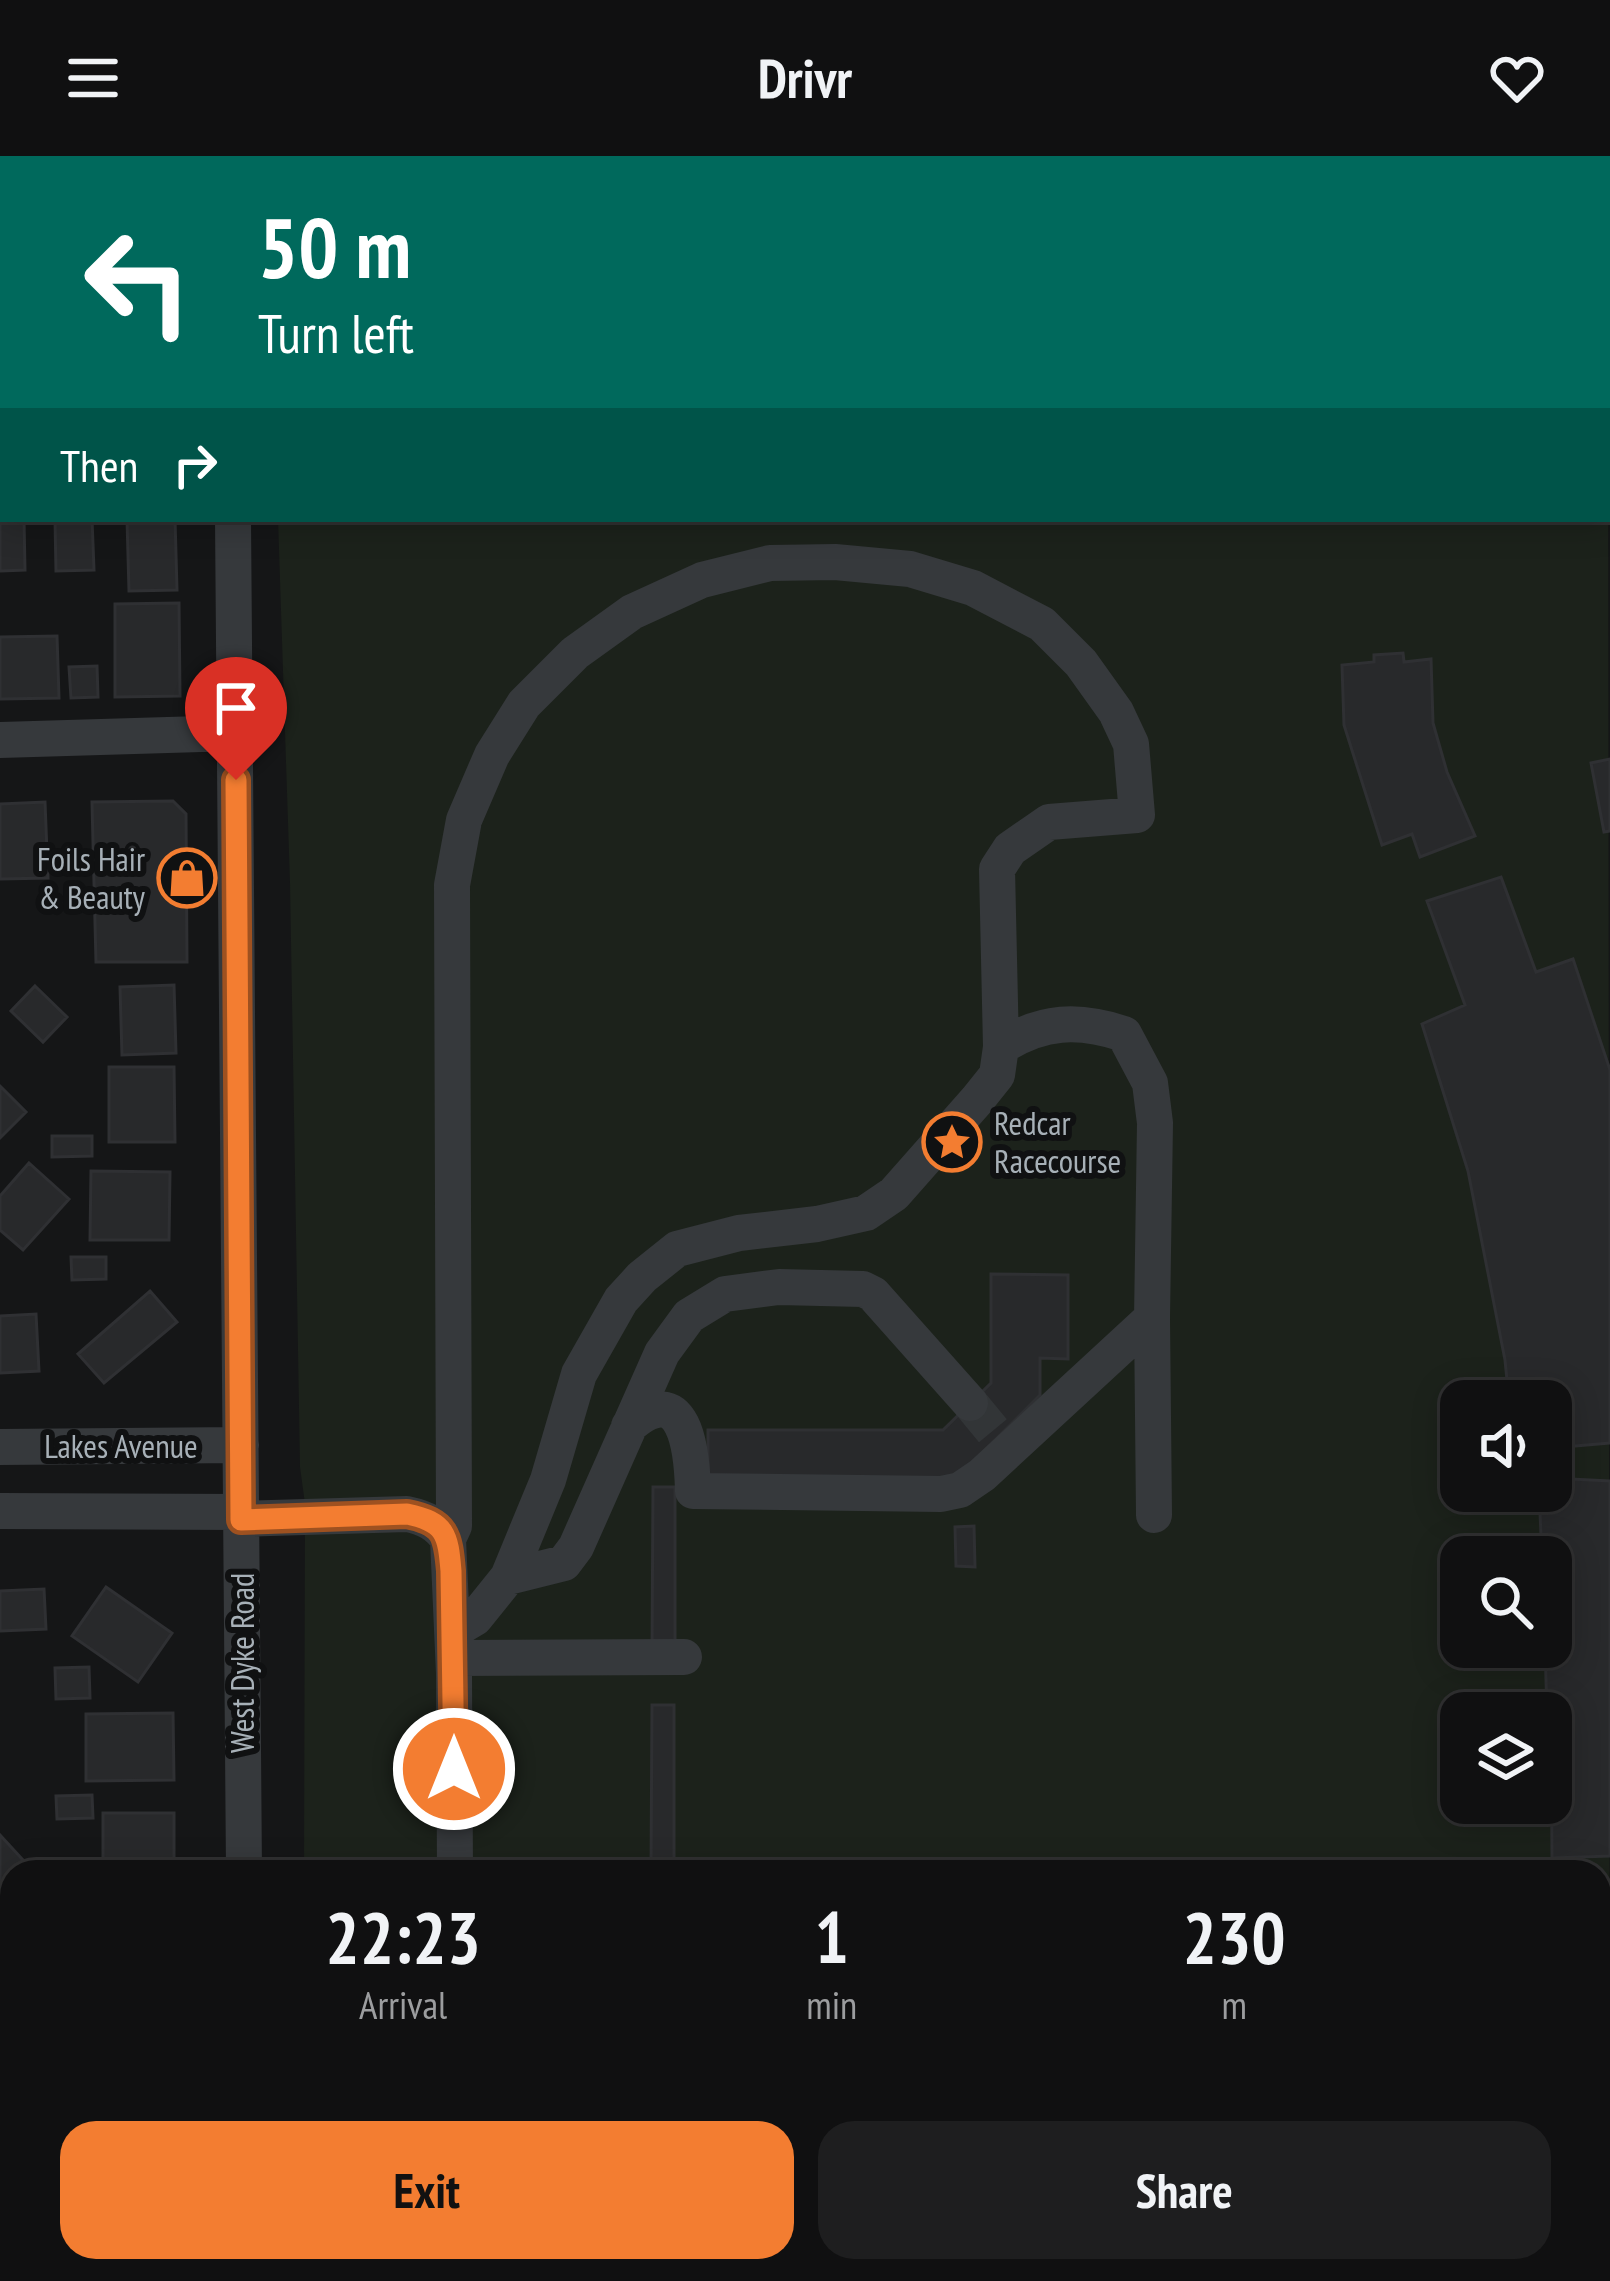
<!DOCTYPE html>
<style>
body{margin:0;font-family:"PT Sans Narrow",sans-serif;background:#1e1e1f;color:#f1f3f6;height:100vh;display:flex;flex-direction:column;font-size:45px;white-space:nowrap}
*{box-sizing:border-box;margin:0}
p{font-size:39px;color:#9c9d9f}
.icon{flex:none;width:66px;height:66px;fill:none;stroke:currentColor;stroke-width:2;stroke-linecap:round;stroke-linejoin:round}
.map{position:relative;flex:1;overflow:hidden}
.side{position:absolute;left:0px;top:1704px;width:1611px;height:423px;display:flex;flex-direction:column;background:#101011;border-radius:36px 36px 0 0;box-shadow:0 6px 30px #0003,0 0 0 3px #303031}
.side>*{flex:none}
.banner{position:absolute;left:0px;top:0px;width:1611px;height:366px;box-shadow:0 6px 30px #0003,0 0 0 3px #303031;background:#00695c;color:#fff;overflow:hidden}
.controls{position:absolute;left:1440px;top:1224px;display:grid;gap:24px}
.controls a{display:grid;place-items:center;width:132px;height:132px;border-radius:24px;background:#101011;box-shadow:0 6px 30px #0003,0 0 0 3px #303031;font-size:60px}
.pin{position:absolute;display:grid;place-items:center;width:102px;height:102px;color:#fff;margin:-123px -51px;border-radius:50% 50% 50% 0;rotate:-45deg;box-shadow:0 0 12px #0007}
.pin .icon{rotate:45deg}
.me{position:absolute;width:132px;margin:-66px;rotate:0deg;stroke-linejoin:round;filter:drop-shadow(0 0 9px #0008)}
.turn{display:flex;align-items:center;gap:42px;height:252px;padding:0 60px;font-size:54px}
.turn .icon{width:156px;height:156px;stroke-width:2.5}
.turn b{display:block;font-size:84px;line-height:102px}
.then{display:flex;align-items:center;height:114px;padding:0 60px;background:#0003;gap:24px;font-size:45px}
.eta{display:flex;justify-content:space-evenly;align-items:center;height:204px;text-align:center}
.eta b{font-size:72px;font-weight:700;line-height:84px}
.primary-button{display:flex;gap:24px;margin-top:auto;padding:24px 60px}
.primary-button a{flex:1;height:138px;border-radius:36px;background:#f37d31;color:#111;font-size:48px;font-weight:700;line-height:138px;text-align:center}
.primary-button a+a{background:#1e1e1f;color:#f1f3f6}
header{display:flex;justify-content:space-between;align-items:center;height:156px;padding:0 60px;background:#101011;font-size:54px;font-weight:700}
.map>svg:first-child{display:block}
.green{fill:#1c221b;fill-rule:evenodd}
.building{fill:#28292b;stroke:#2f3033;stroke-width:3}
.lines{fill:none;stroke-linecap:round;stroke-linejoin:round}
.minor-tunnel{stroke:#323537;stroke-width:36;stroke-dasharray:36 18;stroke-linecap:butt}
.minor{stroke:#36393c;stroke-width:36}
.route-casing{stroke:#9e5120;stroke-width:30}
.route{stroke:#f37d31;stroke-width:21}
.labels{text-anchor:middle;stroke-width:12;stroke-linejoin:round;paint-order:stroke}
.poi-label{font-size:33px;fill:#a7b0b7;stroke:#101112;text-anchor:end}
.street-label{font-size:33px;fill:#a7b0b7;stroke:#101112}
</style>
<header><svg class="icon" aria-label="menu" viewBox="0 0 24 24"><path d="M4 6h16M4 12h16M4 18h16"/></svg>Drivr<svg class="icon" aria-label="heart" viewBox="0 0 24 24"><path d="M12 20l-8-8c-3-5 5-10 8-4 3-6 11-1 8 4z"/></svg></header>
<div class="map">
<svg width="1610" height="2125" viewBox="0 0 1610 2125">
<rect width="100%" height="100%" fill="#151617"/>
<path class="green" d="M 266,0 L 1404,0 L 1404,3 L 266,3 Z
M 1608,194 L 1610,2125 L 305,2125 L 305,2115 L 1599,2115 L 1599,1716 L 304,1716 L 305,1348 L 300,1311 L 290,727 L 278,363 L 1608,363 ZM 1461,1245 L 1551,1245 L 1551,1335 L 1461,1335 ZM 1461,1401 L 1551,1401 L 1551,1491 L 1461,1491 ZM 1461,1557 L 1551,1557 L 1551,1647 L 1461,1647 Z"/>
<path class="building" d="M 1292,0 L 1349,0 L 1349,3 L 1292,3 Z
M 1417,0 L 1477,0 L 1477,3 L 1417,2 Z
M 1518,0 L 1603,0 L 1603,3 L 1518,3 Z
M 0,200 L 3,200 L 3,261 L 0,261 Z
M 0,353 L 3,353 L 3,363 L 24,363 L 25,414 L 0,415 Z
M 55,363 L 92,363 L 94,414 L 56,415 Z
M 127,363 L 175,363 L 177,434 L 129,435 Z
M 179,447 L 180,540 L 115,541 L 115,448 Z
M 57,480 L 59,542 L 0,543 L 0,481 Z
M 1403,497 L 1404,506 L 1431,503 L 1433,567 L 1447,616 L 1475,680 L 1420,701 L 1412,678 L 1382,689 L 1344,569 L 1342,509 L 1374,506 L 1374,499 Z
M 97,510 L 98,541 L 71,542 L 69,511 Z
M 1610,603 L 1610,675 L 1604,676 L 1591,607 Z
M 173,645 L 186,658 L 187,806 L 96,806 L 92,646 Z
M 45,646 L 48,722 L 0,723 L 0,648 Z
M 1501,721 L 1536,816 L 1573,803 L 1610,914 L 1610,1287 L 1551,1292 L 1551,1245 L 1509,1245 L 1505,1204 L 1468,1015 L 1422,868 L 1465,849 L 1427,745 Z
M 174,829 L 176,897 L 122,899 L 120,831 Z
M 35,830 L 67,861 L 43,886 L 11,855 Z
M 109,911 L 174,911 L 175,986 L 109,986 Z
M 0,930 L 26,956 L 0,982 Z
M 52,980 L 92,980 L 92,1000 L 52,1001 Z
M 29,1007 L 69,1043 L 23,1094 L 0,1074 L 0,1040 Z
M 91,1015 L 170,1016 L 169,1084 L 90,1084 Z
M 71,1101 L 106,1101 L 106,1123 L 72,1124 Z
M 991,1118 L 1068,1119 L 1068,1203 L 1040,1202 L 1040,1239 L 947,1332 L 708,1332 L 708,1274 L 943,1274 L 991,1227 Z
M 150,1135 L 177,1166 L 104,1227 L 78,1198 Z
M 36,1158 L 39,1215 L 0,1217 L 0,1160 Z
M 1551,1322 L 1610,1325 L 1610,1700 L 1552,1702 L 1551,1557 L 1547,1557 L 1545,1491 L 1551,1491 L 1551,1401 L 1542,1401 L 1539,1335 L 1551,1335 Z
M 653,1331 L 675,1331 L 675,1499 L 652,1499 Z
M 974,1370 L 975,1411 L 956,1410 L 955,1371 Z
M 106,1431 L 172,1477 L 138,1526 L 72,1480 Z
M 44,1433 L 46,1473 L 0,1475 L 0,1435 Z
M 89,1511 L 90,1542 L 56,1543 L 55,1512 Z
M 652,1549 L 674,1549 L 674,1716 L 651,1716 Z
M 173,1557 L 174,1624 L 86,1625 L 86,1558 Z
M 92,1639 L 93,1662 L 57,1663 L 56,1640 Z
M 103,1657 L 174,1657 L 174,1716 L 103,1716 Z
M 0,1679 L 34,1716 L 12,1716 L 12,1751 L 0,1738 Z
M 1599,1788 L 1610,1788 L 1610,1850 L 1599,1850 Z
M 0,1806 L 12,1818 L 12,1842 L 0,1854 Z
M 0,1939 L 12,1940 L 10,1984 L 0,1983 Z
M 0,2020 L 12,2024 L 12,2064 L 0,2062 Z
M 1610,2090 L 1610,2125 L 1546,2125 L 1546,2115 L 1599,2115 L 1599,2091 Z"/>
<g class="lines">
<path class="minor-tunnel" d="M 970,1247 L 998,1281"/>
<path class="minor" d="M 223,0 L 224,3
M 1496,3 L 1496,0
M 0,24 L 3,23
M 1608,74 L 1610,74
M 0,319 L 3,318
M 233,363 L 244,1716
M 0,584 L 235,577
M 1152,1162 L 1154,1359
M 629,1270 C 685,1220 692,1295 693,1335 L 941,1338 L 960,1334 L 982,1319 L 1152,1162 L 1155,967 L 1150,927 L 1124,878 C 1079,863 1042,864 1001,891
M 0,1291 L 241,1289
M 0,1355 L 241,1356
M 241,1363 L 407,1358 C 426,1362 437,1368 448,1383 L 454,1518 L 455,1716
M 448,1383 L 454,1370 L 452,729 L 464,664 L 492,599 L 524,548 L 575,497 L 632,456 L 702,424 L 770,407 L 835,406 L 910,413 L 973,432 L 1042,468 L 1081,507 L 1116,556 L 1131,588 L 1137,659 L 1049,666 L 1010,693 L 997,713 L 1001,891 L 997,919 L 977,944 L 894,1038 L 866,1057 L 817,1068 L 739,1077 L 677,1093 L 642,1121 L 621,1144 L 579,1218 L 548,1324 L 508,1421 L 475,1462 L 453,1475
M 508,1421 L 564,1407 L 576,1391 L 662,1197 L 689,1160 L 725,1138 L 779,1131 L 863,1133 L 873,1138 L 970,1247
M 454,1502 L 684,1501
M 20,2115 L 99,2125
M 247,2115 L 247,2125
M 460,2115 L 460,2125
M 1180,2115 L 1186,2125
M 919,2125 L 919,2115"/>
</g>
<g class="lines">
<g class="route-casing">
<path id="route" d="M 236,624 L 241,1364 L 407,1358 C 446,1366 448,1379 451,1415 L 454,1613"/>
</g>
<use href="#route" class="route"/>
</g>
<defs>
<g id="shop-ring" transform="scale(3)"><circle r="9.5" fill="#101112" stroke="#f37d31" stroke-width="1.5"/><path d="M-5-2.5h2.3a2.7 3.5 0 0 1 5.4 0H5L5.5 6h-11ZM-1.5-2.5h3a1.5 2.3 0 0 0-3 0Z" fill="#f37d31"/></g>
<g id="sight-ring" transform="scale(3)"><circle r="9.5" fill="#101112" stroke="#f37d31" stroke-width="1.5"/><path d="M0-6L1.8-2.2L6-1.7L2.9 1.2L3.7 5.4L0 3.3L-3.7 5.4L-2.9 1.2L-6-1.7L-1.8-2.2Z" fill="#f37d31"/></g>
</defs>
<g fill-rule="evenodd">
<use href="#shop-ring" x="187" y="722"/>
<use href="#sight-ring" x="952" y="986"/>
</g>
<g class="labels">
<g class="poi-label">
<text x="145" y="715">Foils Hair<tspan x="145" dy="38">&amp; Beauty</tspan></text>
<text x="994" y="979" text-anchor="start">Redcar<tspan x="994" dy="38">Racecourse</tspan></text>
</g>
<g class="street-label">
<text x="121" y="1302">Lakes Avenue</text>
<text transform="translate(242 1507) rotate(-90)" y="12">West Dyke Road</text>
</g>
</g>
</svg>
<div class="controls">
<a><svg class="icon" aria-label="sound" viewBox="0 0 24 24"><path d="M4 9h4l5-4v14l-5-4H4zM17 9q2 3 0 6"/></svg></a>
<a><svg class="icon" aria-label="search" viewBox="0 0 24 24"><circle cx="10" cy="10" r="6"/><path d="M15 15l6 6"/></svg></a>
<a><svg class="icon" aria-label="layers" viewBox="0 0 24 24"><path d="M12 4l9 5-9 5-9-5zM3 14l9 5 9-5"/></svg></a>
</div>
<div class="pin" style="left:236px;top:624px;background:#d93025"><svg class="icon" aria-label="arrive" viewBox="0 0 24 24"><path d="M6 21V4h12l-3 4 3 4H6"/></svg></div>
<svg class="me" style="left:454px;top:1613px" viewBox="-20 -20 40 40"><circle r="17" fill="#f37d31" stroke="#fff" stroke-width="3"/><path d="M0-11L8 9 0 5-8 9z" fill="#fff"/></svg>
<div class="banner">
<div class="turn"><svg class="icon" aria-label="left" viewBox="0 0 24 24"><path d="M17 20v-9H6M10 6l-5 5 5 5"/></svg><div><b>50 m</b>Turn left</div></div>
<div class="then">Then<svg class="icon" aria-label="right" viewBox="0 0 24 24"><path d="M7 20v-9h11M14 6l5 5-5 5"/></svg></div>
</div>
<section class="side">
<div class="eta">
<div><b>22:23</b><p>Arrival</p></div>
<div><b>1</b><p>min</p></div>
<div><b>230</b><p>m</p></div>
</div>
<div class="primary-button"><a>Exit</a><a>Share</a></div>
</section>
</div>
